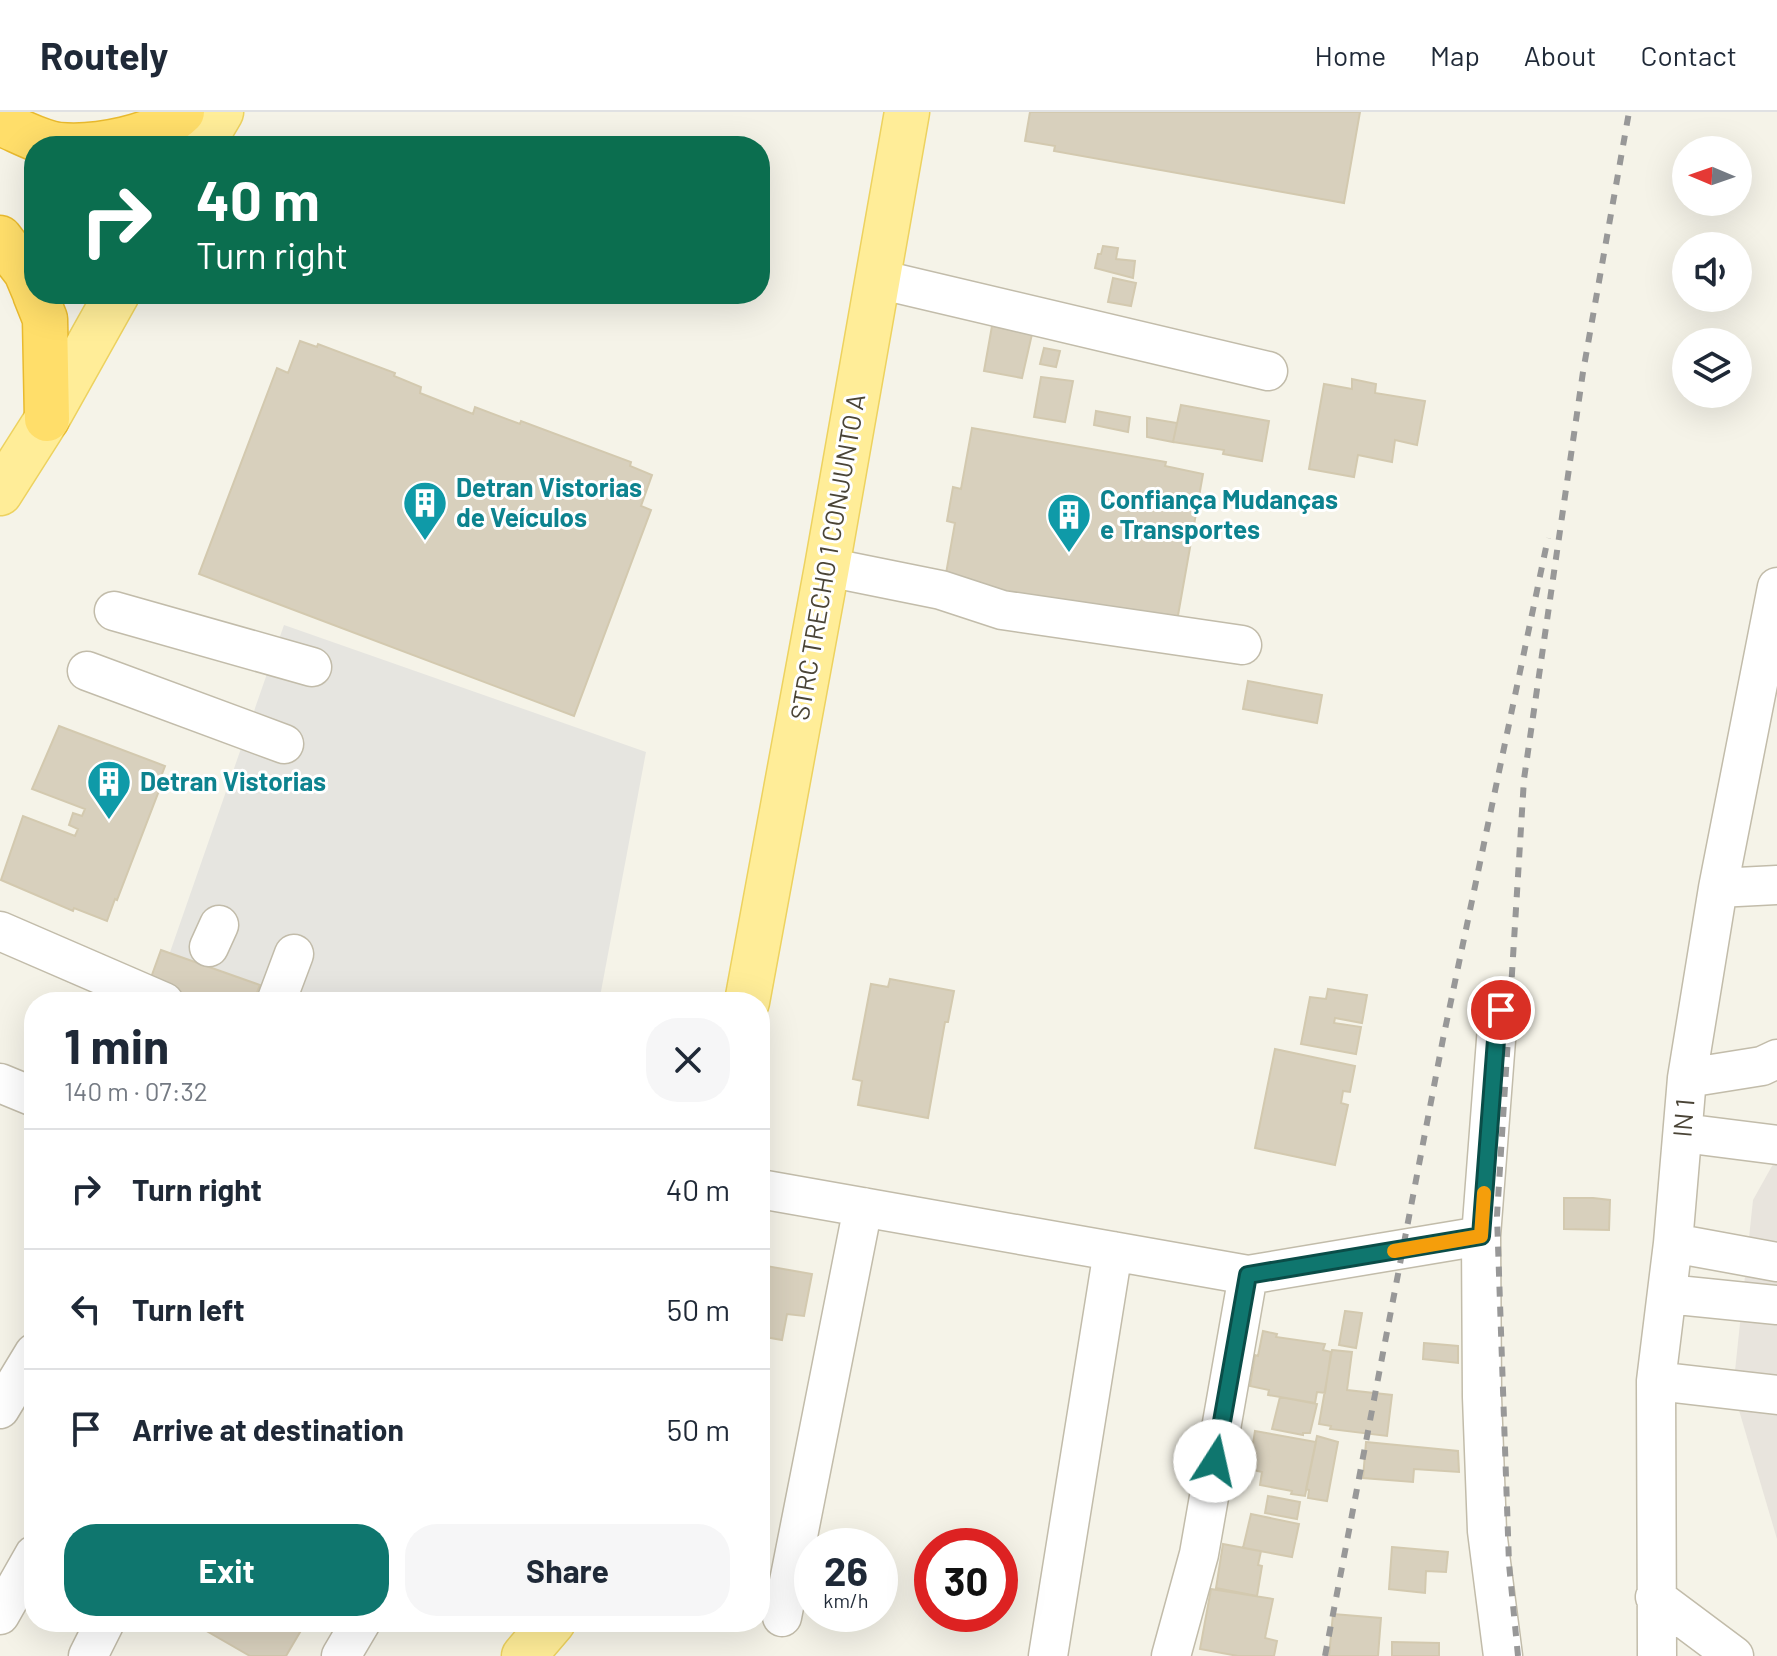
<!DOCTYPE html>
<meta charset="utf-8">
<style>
body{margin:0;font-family:Barlow,sans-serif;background:#f6f6f7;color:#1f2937;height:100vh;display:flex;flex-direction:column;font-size:30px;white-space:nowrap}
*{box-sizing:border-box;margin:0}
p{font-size:26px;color:#747a83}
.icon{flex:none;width:44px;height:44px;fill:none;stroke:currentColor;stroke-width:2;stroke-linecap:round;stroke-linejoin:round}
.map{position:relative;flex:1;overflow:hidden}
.panel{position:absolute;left:24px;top:880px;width:746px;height:640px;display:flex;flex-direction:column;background:#fff;border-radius:32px;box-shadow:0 8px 32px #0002}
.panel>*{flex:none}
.banner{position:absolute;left:24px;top:24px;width:746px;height:168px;border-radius:32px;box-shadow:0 8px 32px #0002;background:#0b6e4f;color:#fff;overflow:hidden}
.needle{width:52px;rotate:272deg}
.controls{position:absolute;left:1672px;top:24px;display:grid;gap:16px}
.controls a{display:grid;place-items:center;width:80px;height:80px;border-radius:50%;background:#fff;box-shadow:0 8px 32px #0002;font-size:40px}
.speed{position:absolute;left:794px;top:1416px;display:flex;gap:16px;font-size:40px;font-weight:700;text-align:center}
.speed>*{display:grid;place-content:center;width:104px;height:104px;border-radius:50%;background:#fff;box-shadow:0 8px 32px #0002;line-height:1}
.speed small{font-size:20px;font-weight:400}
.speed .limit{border:12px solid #d22;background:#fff;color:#111}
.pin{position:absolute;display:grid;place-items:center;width:68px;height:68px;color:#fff;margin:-34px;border:4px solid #fff;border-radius:50%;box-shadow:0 2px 8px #0007}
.me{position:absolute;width:88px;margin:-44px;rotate:10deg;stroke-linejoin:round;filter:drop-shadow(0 0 6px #0008)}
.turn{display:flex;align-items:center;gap:28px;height:168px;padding:0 40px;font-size:36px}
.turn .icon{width:104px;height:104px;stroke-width:2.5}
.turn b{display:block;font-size:56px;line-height:68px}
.round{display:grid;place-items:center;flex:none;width:84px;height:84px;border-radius:32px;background:#f6f6f7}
.head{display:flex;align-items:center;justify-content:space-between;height:136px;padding:0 40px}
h1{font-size:48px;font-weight:700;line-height:60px}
.primary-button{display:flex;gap:16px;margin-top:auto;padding:16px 40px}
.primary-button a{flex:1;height:92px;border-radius:32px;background:#0f766e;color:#fff;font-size:32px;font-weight:700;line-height:92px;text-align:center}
.primary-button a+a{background:#f6f6f7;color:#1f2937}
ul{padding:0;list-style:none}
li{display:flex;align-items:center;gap:24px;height:120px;padding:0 40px;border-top:2px solid #e0e1e3}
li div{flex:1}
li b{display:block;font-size:30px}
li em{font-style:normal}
header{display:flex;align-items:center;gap:48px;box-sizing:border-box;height:112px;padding:0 40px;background:#fff;border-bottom:2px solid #e0e1e3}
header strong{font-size:38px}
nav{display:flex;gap:44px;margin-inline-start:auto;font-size:28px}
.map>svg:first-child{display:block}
.industrial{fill:#e8e4dd}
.parking{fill:#e6e5e0}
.building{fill:#d8d0bd;stroke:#d3c9af;stroke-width:2}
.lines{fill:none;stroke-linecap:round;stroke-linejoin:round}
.minor-casing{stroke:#c2bcaa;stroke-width:41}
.major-casing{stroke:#edd25f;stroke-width:47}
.highway-casing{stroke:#e9ba2e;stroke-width:47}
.minor{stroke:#fff;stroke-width:38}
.major{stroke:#ffed98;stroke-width:44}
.highway{stroke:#ffde6a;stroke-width:44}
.rail{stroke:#989898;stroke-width:6;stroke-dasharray:10 10;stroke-linecap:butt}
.route-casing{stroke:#0a4d48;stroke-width:20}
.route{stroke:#0f766e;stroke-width:14}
.slow{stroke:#f59e0b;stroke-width:14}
.labels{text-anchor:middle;stroke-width:6;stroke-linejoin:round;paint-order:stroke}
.culture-label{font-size:26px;font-weight:bold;fill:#0d838f;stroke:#fff;text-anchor:start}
.street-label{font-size:26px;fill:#4a4436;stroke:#fff}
</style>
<header>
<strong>Routely</strong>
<nav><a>Home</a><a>Map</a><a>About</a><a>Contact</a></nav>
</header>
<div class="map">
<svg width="1777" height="1544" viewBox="0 0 1777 1544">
<rect width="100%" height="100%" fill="#f5f3e8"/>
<path class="industrial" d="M 1777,1045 L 1777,1427 L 1733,1278 L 1753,1088 Z"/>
<path class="parking" d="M 284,513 L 646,640 L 599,890 L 267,890 L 269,883 L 168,846 Z"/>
<path class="building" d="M 1030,0 L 1360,0 L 1344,91 L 1054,39 L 1055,34 L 1025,29 Z
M 1103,134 L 1118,136 L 1116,147 L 1135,149 L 1133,166 L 1095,156 L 1098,142 L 1101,142 Z
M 1113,166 L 1136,171 L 1131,194 L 1108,190 Z
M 992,214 L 1032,222 L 1022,266 L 984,259 Z
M 300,229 L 317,235 L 318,232 L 395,261 L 394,264 L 421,275 L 420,281 L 473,302 L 475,295 L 520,312 L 521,309 L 631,350 L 630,354 L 652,363 L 641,394 L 651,398 L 574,604 L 199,462 L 277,256 L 288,261 Z
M 1044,236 L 1060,239 L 1056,255 L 1040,252 Z
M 1041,265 L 1073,269 L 1065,310 L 1034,305 Z
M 1352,267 L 1376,272 L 1375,281 L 1425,289 L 1417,333 L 1395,328 L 1392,350 L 1358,343 L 1354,365 L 1309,357 L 1324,272 L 1352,277 Z
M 1181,293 L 1269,309 L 1262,349 L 1223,342 L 1224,338 L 1173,330 Z
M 1096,299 L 1130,305 L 1128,320 L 1094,313 Z
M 1147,306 L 1177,311 L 1173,330 L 1147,325 Z
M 972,316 L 1166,350 L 1165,354 L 1203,362 L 1177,509 L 944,473 L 955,411 L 947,409 L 953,375 L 961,377 Z
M 1248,569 L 1322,583 L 1317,611 L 1243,597 Z
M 59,614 L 165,654 L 157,675 L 160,676 L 117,788 L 115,787 L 107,809 L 74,796 L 73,799 L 1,768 L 23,704 L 75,724 L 78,717 L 69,713 L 73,701 L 82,704 L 85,697 L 32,677 Z
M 161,838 L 260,873 L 253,890 L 156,890 L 144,885 Z
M 890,867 L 954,879 L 948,910 L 945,910 L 928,1006 L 858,993 L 862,969 L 853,967 L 871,872 L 888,875 Z
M 1328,877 L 1367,883 L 1362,911 L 1335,906 L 1334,911 L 1361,915 L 1356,942 L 1301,932 L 1310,885 L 1326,887 Z
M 1275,937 L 1355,954 L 1350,980 L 1343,979 L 1341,991 L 1348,993 L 1335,1053 L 1255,1036 Z
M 1593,1086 L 1610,1088 L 1609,1118 L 1564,1117 L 1564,1086 Z
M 760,1153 L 812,1162 L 804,1204 L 787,1202 L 782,1228 L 760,1224 Z
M 1345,1199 L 1362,1201 L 1356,1236 L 1339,1233 Z
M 1263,1219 L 1277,1222 L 1276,1225 L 1325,1232 L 1323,1238 L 1331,1240 L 1325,1281 L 1317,1280 L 1315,1291 L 1268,1283 L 1269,1278 L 1250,1274 L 1255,1243 L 1258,1244 Z
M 1424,1231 L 1458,1234 L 1458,1251 L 1423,1247 Z
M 1332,1238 L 1352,1240 L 1347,1278 L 1392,1283 L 1387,1324 L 1330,1317 L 1331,1314 L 1319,1312 Z
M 1280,1285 L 1317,1292 L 1310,1321 L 1303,1321 L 1303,1323 L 1272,1317 Z
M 1255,1319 L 1316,1330 L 1305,1384 L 1291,1382 L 1292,1379 L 1260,1373 L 1262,1360 L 1249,1357 Z
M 1317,1324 L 1338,1330 L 1327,1389 L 1308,1386 L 1309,1378 L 1306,1377 Z
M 1366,1330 L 1458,1339 L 1459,1360 L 1414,1357 L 1413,1370 L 1363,1366 Z
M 1268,1384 L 1300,1390 L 1297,1407 L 1265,1401 Z
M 1251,1402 L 1299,1412 L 1292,1445 L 1243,1436 Z
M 1223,1432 L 1261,1439 L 1258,1453 L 1262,1454 L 1257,1484 L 1216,1476 Z
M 1392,1435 L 1448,1440 L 1446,1460 L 1426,1459 L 1425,1481 L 1389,1477 Z
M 1211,1477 L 1273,1487 L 1265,1526 L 1277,1529 L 1274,1544 L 1238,1544 L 1200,1537 Z
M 1333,1502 L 1381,1506 L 1378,1544 L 1329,1544 Z
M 191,1510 L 306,1510 L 286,1544 L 250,1544 Z
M 1392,1530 L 1439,1531 L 1439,1544 L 1392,1544 Z"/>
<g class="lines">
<g class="minor-casing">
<path id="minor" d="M 878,167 L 1268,259
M 827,455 L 941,478 L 1002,498 L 1242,533
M 114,499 L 312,555
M 87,559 L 284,632
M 1718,776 L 1777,773
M 0,819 L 164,890
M 209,835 L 219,813
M 276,890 L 294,842
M 1501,898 L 1497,915 L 1481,1124 L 1482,1285 L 1487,1419 L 1503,1544
M 1687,966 L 1762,954 L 1777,947
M 0,971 L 34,985
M 1683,1021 L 1777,1033
M 760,1077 L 1248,1163 L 1481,1124
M 1673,1131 L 1777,1150
M 1667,1182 L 1777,1193
M 1656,1269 L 1777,1283
M 0,1297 L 34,1241
M 1655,1485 L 1734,1544
M 0,1503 L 34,1443
M 782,1505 L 863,1095
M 88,1544 L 105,1510
M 341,1544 L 361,1510
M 1048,1544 L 1113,1139
M 1171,1544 L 1199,1442 L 1248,1163
M 1657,1544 L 1656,1269 L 1673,1131 L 1687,966 L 1718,776 L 1777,475"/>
</g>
<g class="major-casing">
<path id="major" d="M 201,34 L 221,0
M 0,381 L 47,307 L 117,182
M 747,890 L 827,455 L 907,0
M 524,1544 L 553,1510"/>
</g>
<g class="highway-casing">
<path id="highway" d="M 0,11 C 18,18 40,31 59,33 C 95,36 156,26 182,0
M 0,126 L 26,160 L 34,179
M 35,182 L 45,207 L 47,307"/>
</g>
<use href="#minor" class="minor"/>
<use href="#major" class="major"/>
<use href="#highway" class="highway"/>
<path class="rail" d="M 1325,1544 L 1443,927 L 1548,426
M 1518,1544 L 1509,1452 L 1497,1104 L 1524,667 L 1583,260 L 1629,0"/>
</g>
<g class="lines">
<g class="route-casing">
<path id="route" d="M 1215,1349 L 1248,1163 L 1481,1124 L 1497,915 L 1501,898"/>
</g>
<use href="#route" class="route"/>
<path class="slow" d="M 1394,1139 L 1481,1124 L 1484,1081"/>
</g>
<defs>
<g id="building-pin" transform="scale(2.3)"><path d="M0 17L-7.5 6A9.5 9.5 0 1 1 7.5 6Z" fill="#0f9aa8" stroke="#fff"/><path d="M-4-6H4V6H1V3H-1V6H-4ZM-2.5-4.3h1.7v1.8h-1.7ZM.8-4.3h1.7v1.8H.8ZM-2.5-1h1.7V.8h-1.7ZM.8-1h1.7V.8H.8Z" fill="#fff"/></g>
</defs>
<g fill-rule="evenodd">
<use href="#building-pin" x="425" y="391"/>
<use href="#building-pin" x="1069" y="403"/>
<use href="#building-pin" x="109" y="670"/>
</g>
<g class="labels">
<g class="culture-label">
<text x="456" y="385">Detran Vistorias<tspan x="456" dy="30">de Veículos</tspan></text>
<text x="1100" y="397">Confiança Mudanças<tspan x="1100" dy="30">e Transportes</tspan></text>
<text x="140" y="679">Detran Vistorias</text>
</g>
<g class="street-label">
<text transform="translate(828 445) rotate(-80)" y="9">STRC TRECHO 1 CONJUNTO A</text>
<text transform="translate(1684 1006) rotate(-85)" y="9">IN 1</text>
</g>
</g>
</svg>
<div class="controls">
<a><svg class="needle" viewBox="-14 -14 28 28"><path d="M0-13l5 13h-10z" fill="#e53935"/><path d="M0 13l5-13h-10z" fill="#747a83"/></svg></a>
<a><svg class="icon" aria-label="sound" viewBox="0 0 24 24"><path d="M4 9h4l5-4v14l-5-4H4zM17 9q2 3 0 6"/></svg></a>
<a><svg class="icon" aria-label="layers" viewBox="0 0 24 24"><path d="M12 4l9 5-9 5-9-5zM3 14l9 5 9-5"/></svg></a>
</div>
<div class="speed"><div>26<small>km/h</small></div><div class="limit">30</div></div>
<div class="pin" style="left:1501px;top:898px;background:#d93025"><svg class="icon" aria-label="arrive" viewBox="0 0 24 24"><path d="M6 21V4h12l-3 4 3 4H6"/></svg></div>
<svg class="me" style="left:1215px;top:1349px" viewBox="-20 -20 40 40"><circle r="19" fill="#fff"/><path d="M0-13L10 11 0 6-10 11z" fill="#0f766e"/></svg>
<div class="banner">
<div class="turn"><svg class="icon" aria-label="right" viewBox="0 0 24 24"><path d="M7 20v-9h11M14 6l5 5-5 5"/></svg><div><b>40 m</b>Turn right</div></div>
</div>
<section class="panel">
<div class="head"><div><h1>1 min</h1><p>140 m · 07:32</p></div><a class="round"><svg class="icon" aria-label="close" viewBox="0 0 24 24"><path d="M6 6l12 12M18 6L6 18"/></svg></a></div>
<ul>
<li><svg class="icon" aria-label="right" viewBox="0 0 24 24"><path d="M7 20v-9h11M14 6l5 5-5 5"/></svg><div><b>Turn right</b></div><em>40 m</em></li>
<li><svg class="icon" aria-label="left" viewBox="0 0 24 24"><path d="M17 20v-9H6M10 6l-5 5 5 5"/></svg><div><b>Turn left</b></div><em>50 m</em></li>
<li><svg class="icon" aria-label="arrive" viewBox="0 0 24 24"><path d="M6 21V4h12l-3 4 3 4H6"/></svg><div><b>Arrive at destination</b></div><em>50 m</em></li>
</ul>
<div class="primary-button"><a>Exit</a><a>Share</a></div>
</section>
</div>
